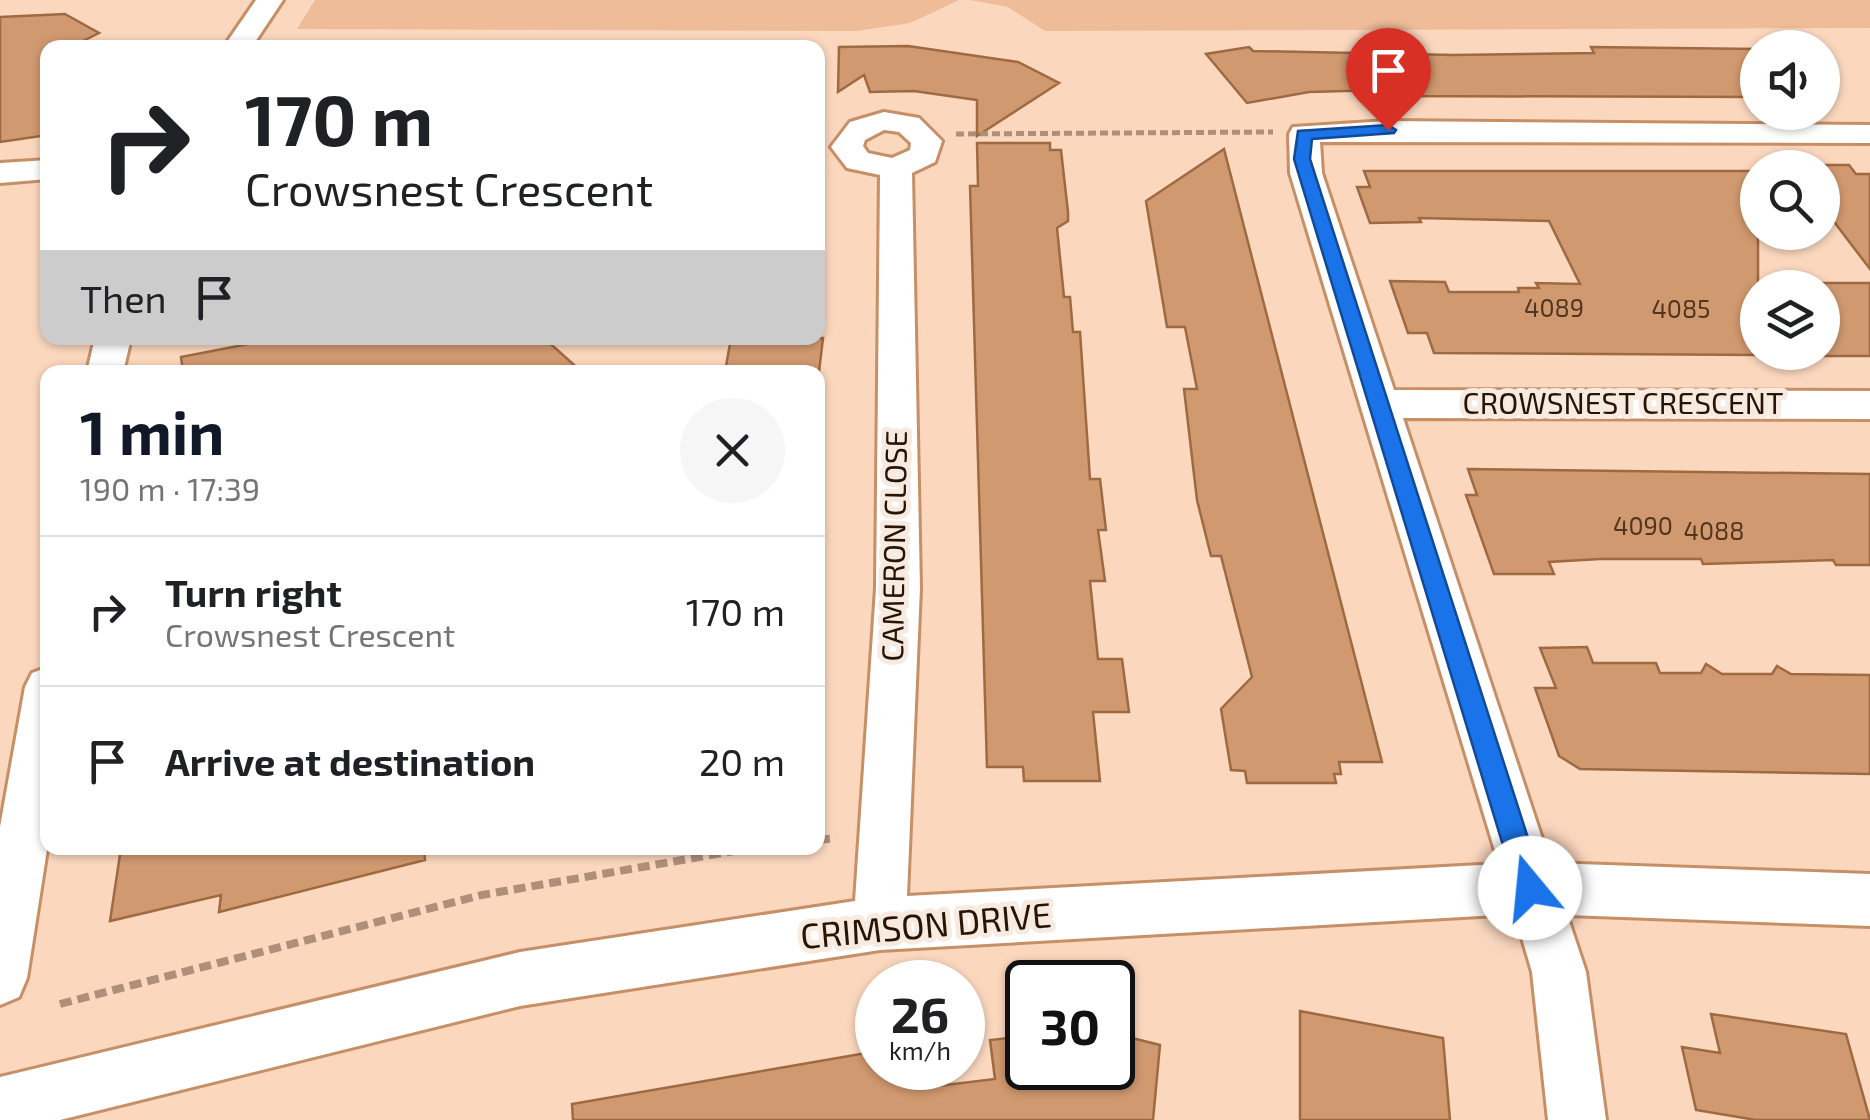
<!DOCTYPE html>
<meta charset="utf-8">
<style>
body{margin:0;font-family:"Exo 2",sans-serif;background:#f6f6f6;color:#202124;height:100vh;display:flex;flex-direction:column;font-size:38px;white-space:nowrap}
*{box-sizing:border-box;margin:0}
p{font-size:32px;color:#757577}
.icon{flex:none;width:55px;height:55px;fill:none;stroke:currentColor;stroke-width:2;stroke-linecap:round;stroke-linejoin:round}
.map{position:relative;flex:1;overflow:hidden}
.drawer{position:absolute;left:40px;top:365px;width:785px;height:490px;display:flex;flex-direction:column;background:#fff;border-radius:20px;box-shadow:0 2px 8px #0004}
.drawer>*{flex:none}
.hud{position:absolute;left:40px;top:40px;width:785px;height:305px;border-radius:20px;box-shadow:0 2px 8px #0004;background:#fff;color:#202124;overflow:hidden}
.controls{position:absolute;left:1740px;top:30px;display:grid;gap:20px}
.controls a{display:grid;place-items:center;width:100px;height:100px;border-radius:50%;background:#fff;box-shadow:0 2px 8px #0004;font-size:50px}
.speed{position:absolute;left:855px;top:960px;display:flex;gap:20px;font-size:50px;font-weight:700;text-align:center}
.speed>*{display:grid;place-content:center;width:130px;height:130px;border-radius:50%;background:#fff;box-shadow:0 2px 8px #0004;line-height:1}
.speed small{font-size:25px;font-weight:400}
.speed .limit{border:5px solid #111;border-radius:15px;background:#fff;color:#111}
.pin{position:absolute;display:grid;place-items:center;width:85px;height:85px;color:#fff;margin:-102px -42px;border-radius:50% 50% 50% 0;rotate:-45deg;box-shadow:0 0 10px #0007}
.pin .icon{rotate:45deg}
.me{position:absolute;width:110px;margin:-55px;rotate:343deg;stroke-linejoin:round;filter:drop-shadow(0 0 8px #0008)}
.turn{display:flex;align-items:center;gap:35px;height:210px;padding:0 40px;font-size:45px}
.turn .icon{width:130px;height:130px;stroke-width:2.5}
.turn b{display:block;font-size:70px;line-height:85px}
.then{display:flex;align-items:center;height:95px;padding:0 40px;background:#0003;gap:20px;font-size:38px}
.round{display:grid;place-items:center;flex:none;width:105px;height:105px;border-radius:52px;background:#f6f6f6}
.overview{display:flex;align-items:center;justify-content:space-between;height:170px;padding:0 40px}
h1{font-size:60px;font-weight:700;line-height:75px;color:#111827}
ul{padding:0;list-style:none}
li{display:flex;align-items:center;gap:30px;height:150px;padding:0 40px;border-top:2px solid #e0e0e0}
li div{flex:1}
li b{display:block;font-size:38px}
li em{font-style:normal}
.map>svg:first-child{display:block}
.green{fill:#eebc98}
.building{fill:#d19970;stroke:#9e6a42;stroke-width:2.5}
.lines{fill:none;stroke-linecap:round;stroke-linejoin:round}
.minor-casing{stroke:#c68f66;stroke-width:6}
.path-far1{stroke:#ae907a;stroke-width:5;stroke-dasharray:8 4;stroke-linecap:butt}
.path{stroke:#ae907a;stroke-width:8;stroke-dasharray:12 6;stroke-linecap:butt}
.minor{fill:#fff;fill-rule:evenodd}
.route{fill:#1a73e8;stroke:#114b97;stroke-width:2.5}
.labels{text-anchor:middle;stroke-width:10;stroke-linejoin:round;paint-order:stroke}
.number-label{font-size:25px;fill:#52351f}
.street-label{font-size:30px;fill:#281404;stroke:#f6eae1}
.near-street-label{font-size:35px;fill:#281404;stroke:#f6eae1}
</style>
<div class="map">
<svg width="1870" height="1120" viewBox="0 0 1870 1120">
<rect width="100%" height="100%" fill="#fbd7be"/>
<path class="green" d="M 315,0 L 959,0 L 910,23 L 856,31 L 297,29 Z
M 970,0 L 1870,0 L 1870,28 L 1045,31 L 1008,7 Z"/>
<path class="building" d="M 65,14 L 99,33 L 69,48 L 48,48 L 48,135 L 0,142 L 0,17 Z
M 908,46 L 1018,62 L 1059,83 L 977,136 L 977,100 L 914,91 L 870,92 L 864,75 L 838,92 L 839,47 Z
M 1249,47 L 1253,51 L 1454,55 L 1594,53 L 1591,47 L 1758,49 L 1758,97 L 1386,96 L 1383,90 L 1309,92 L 1247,103 L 1206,54 Z
M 977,143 L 1050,143 L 1050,150 L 1061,150 L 1068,212 L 1068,221 L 1057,228 L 1064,297 L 1070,297 L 1073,332 L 1080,332 L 1090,479 L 1100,479 L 1106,530 L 1098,530 L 1105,581 L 1090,581 L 1098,659 L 1122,659 L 1129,712 L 1093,712 L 1100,781 L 1024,781 L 1023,767 L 987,767 L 970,186 L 978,186 Z
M 1224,149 L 1382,762 L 1339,762 L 1341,774 L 1334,774 L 1336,783 L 1247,783 L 1245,771 L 1231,770 L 1221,709 L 1252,677 L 1221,556 L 1211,556 L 1197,500 L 1184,389 L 1197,389 L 1185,327 L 1167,327 L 1146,201 Z
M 1822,165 L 1849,165 L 1856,174 L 1870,174 L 1870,269 L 1822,206 Z
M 1364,171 L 1758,171 L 1758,355 L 1434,353 L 1427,333 L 1408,333 L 1390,281 L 1445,282 L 1449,292 L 1519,292 L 1518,288 L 1539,288 L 1536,283 L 1580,284 L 1549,221 L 1419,218 L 1421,222 L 1370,223 L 1357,187 L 1370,187 Z
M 1822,283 L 1870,283 L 1870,356 L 1822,356 Z
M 279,338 L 544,338 L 582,372 L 183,372 L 181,357 Z
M 731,338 L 823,338 L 819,372 L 725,372 Z
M 1468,469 L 1870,474 L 1870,565 L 1836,565 L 1833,560 L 1703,564 L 1701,559 L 1600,559 L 1549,562 L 1554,574 L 1494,574 L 1466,495 L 1477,495 Z
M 1587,647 L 1593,663 L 1656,663 L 1660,673 L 1701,673 L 1706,664 L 1722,674 L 1772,674 L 1777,666 L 1791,674 L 1870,675 L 1870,774 L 1580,769 L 1559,756 L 1535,688 L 1556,688 L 1540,648 Z
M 121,848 L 424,848 L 425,860 L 219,912 L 221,895 L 110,921 Z
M 1300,1011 L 1443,1038 L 1450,1120 L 1300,1120 Z
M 1711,1014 L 1846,1034 L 1870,1120 L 1756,1120 L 1696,1110 L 1682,1047 L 1720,1053 Z
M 1112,1033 L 1160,1045 L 1153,1120 L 573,1120 L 572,1104 L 878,1051 L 878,1068 L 927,1068 L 929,1087 L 995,1079 L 990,1040 L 1028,1036 L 1028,1068 L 1112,1068 Z"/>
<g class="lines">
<g class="minor-casing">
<path id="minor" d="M 256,0 L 283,0 L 251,48 L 223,48 Z
M 884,112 L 919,118 L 942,141 L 935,162 L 912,173 L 920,588 L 907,896 L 1499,864 L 1290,173 L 1289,134 L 1293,127 L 1388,121 L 1870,125 L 1870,143 L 1320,142 L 1322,173 L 1394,390 L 1870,391 L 1870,419 L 1403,418 L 1550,863 L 1870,874 L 1870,926 L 1567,915 L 1586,972 L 1606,1120 L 1548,1120 L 1532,972 L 1515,914 L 880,950 L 520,1006 L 60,1120 L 0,1120 L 0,1077 L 520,952 L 855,901 L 876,588 L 880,175 L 847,168 L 831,147 L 850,122 ZM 884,130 L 899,132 L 911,143 L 910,150 L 892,158 L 868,153 L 863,146 L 865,140 Z
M 48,160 L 48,179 L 0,183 L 0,163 Z
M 95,338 L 131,338 L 123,372 L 87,372 Z
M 48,667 L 48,843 L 27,978 L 19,997 L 0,1005 L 0,827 L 25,687 L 32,673 Z"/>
</g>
<path class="path-far1" d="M 956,134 L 1273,132"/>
<path class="path" d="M 818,840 L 836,838
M 60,1004 L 482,895 L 751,848"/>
<use href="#minor" class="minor"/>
</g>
<path class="route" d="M 1388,125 L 1396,130 L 1394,133 L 1312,139 L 1310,159 L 1544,888 L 1540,898 L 1530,902 L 1520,898 L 1516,888 L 1294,159 L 1298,131 Z"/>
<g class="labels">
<g class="number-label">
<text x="1554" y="317">4089</text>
<text x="1681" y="318">4085</text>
<text x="1643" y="535">4090</text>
<text x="1714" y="540">4088</text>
</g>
<g class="street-label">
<text x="1623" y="414">CROWSNEST CRESCENT</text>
<text transform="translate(895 546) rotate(-89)" y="10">CAMERON CLOSE</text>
</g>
<g class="near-street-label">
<text transform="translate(926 926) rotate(-5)" y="12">CRIMSON DRIVE</text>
</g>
</g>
</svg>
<div class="controls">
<a><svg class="icon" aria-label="sound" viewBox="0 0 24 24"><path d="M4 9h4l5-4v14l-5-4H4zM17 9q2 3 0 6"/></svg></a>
<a><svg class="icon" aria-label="search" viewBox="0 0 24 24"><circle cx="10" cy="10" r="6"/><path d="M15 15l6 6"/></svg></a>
<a><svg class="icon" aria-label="layers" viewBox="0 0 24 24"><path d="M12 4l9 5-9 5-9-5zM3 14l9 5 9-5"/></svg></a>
</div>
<div class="speed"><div>26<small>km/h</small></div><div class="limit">30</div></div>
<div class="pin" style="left:1388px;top:130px;background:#d93025"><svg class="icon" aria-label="arrive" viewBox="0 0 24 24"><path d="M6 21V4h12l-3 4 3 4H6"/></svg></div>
<svg class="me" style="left:1530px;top:888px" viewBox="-20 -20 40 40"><circle r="19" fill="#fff"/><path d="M0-13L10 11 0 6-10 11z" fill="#1a73e8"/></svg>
<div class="hud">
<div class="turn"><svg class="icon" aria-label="right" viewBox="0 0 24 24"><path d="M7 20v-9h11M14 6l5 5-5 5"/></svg><div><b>170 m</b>Crowsnest Crescent</div></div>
<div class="then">Then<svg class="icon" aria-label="arrive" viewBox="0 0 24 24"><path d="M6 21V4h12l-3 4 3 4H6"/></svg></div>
</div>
<section class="drawer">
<div class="overview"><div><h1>1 min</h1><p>190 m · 17:39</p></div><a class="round"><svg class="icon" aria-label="close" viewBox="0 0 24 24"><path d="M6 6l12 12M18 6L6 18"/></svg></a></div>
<ul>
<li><svg class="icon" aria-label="right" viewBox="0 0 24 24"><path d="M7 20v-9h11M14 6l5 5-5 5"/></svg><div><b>Turn right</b><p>Crowsnest Crescent</p></div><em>170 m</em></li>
<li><svg class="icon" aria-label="arrive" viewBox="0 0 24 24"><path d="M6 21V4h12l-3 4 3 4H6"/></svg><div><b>Arrive at destination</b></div><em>20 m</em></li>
</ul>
</section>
</div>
